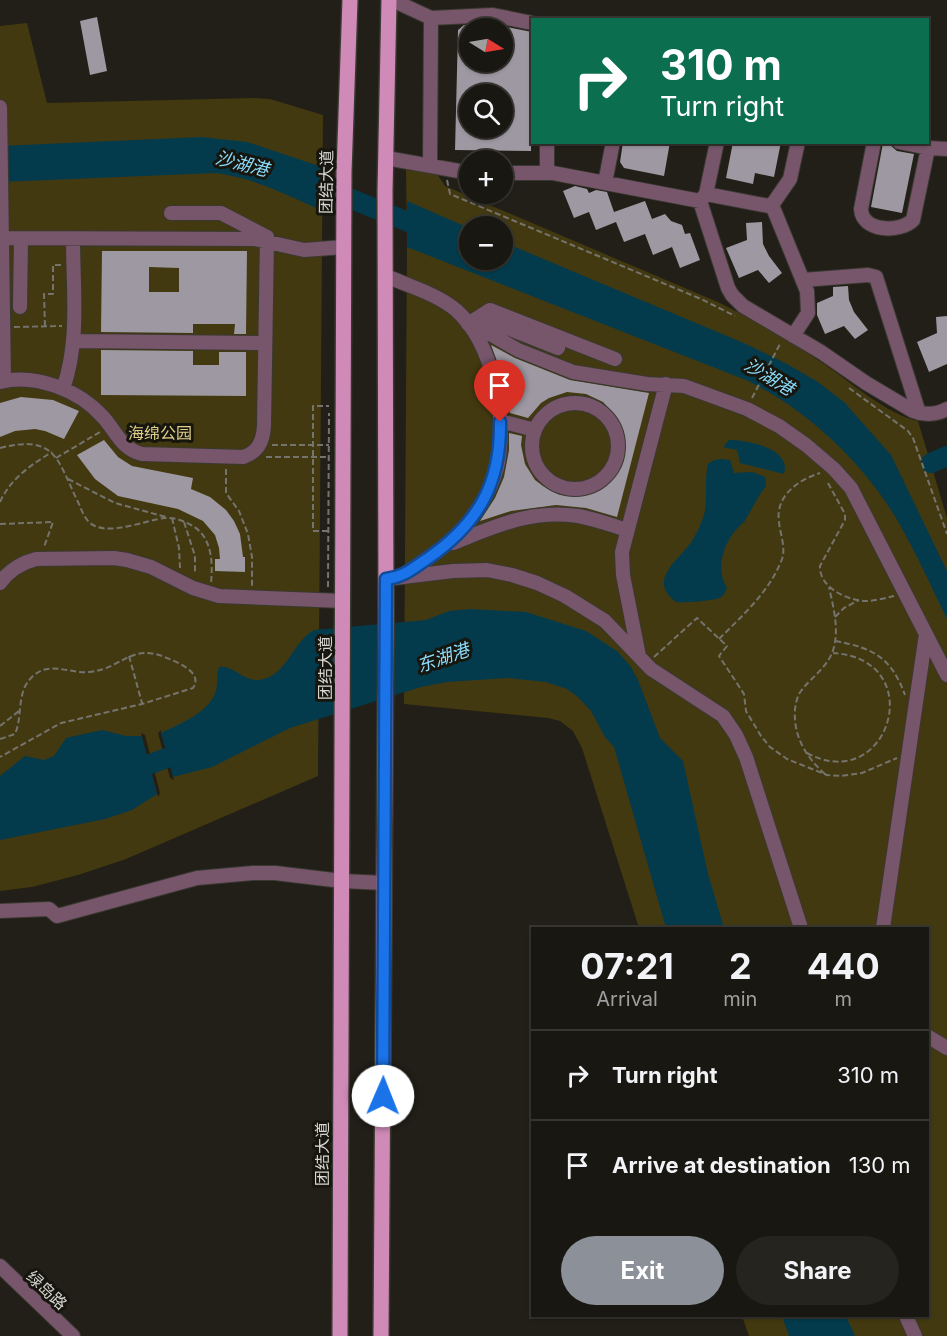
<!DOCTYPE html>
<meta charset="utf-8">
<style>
body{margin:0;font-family:Inter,"Noto Sans SC",sans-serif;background:#26241f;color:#f1f3f6;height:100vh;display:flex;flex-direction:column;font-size:22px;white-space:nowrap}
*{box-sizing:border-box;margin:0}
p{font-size:20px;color:#9f9f9f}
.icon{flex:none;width:33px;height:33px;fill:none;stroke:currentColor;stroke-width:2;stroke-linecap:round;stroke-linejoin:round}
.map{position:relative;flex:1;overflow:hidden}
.panel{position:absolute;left:531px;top:927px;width:398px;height:390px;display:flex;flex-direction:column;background:#191711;border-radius:0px;box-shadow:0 2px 4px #0004,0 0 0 2px #373631}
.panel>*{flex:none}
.top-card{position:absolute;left:531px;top:18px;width:398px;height:126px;border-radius:0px;box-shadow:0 2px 4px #0004,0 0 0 2px #373631;background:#0b6e4f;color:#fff;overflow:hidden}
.needle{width:39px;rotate:101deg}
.controls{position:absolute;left:459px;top:18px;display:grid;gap:12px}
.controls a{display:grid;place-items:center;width:54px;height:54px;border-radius:50%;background:#191711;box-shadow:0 2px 4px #0004,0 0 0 2px #373631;font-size:30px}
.pin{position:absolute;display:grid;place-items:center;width:51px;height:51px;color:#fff;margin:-62px -26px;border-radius:50% 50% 50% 0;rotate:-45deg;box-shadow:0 0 6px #0007}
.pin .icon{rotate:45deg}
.me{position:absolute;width:66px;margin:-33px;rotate:1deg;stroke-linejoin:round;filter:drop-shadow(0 0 4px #0008)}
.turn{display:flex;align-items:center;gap:21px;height:126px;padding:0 30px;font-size:27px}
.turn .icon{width:78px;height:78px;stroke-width:2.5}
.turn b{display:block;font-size:42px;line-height:51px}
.eta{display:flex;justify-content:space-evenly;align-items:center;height:102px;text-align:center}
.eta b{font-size:36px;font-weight:700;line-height:42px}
.primary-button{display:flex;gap:12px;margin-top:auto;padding:12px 30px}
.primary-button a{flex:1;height:69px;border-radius:36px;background:#8c9099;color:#fff;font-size:24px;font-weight:700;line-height:69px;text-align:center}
.primary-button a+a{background:#26241f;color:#f1f3f6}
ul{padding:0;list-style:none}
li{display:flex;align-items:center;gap:18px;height:90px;padding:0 30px;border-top:2px solid #373631}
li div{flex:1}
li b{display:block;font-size:22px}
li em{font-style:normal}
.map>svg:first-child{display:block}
.green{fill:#433910;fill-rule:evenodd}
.water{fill:#033b4d}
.pier{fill:#211f17}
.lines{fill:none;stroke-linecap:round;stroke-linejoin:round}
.river{stroke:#033b4d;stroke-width:20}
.building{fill:#9d98a1;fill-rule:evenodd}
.minor-casing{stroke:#3a3931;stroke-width:16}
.major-casing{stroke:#3a3931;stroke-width:18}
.path{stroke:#75736d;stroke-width:2;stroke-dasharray:6 3;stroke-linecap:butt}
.minor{stroke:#77556a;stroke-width:14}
.major{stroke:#d08ab7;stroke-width:15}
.route-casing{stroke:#114b97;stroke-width:15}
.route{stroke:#1a73e8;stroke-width:10}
.labels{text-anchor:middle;stroke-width:6;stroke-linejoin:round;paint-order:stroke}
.street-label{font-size:16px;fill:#d7d6d1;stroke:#17160e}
.park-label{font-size:16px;fill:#e0cf89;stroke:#17160e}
.water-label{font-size:18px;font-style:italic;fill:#8bdbfc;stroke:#17160e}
</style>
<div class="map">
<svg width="947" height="1336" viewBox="0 0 947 1336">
<rect width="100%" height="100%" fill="#211f17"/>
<path class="green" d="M 27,23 L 47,103 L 254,98 L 270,99 L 323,115 L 318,776 L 126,859 L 78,875 L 32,887 L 0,891 L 0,26 Z
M 406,168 L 437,174 L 445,186 L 720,303 C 756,321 791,342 824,364 C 849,381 888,415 918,421 L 947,518 L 947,1336 L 749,1336 L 742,1316 L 927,1316 L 927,928 L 639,928 L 582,748 L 573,731 L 560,721 L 548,718 L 404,704 L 407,247 ZM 470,226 L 502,226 L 502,260 L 470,260 Z"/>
<path class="water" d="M 202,137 L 247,142 L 322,167 L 321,210 C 287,195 252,177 215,173 L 0,182 L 0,146 Z
M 407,201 L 469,228 L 470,260 L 502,260 L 503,242 L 746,344 L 787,364 L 818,382 L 844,402 L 891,455 L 947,571 L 947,619 C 932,588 917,555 900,525 C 866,465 808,410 746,380 L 407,247 Z
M 729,440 C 747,440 792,448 784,474 L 740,463 L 737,450 L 723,447 Z
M 721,459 L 730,460 L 734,473 L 752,472 L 765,477 L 766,486 C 757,497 752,510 744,522 C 741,525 737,528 734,532 C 722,548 716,570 727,588 C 725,592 725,594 721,597 C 716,601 683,603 676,602 C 646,580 680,559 692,541 C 697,533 701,524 704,515 C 708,498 704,480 708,464 L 714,460 Z
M 471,609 L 526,612 L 586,631 L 617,651 L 631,667 L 638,680 L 660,738 L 683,761 L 708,874 L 724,928 L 666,928 L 614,747 L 605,737 L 591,711 L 578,697 L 567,689 L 546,682 L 507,678 L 447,682 L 421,687 L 290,728 L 212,767 L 173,777 L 161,733 C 179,724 209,713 216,691 C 218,684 216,675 219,667 C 234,665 242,681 259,680 C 287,677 292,642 314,630 L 426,620 L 449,611 Z
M 102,730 L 126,736 L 142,736 L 157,794 L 132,810 L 105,819 L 0,840 L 0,776 L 25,756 L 44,760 L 54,756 L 66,738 Z
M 782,1316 L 846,1316 L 855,1336 L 789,1336 Z"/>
<path class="pier" d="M 161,730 L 161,733 L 174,780 L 170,778 L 158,733 Z
M 141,733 L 145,735 L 160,793 L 158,797 Z"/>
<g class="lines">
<path class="river" d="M 297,177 L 470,247
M 931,463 L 947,456
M 126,773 L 191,749"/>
</g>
<path class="building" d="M 97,17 L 107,71 L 90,75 L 80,21 Z
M 492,24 L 501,26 L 501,28 L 470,28 L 470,62 L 502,62 L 502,26 L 532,32 L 531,151 L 455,150 L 458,30 L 464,25 ZM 470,94 L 502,94 L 502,128 L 470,128 Z
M 623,142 L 670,142 L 664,176 L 624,168 L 620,162 Z
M 733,142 L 781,142 L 774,177 L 755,173 L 753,184 L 726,178 Z
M 883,143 L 890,145 L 897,151 L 914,154 L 902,213 L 871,207 Z
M 575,186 L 587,189 L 589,193 L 596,190 L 607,192 L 614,212 L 645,201 L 652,219 L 665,214 L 671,221 L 682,225 L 685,234 L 690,233 L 700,260 L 680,268 L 672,247 L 653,255 L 645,234 L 624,242 L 616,222 L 596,230 L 589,212 L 574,218 L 563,191 Z
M 762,222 L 763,244 L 769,256 L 782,273 L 769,283 L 758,270 L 739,278 L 726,248 L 747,240 L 746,223 Z
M 102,251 L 247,251 L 246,334 L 234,334 L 235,324 L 193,324 L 193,333 L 101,332 ZM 149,267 L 179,268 L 179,292 L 149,292 Z
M 848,286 L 849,300 L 854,312 L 868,330 L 855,339 L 844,326 L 825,334 L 817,315 L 817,303 L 833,296 L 833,287 Z
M 947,316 L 947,364 L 929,372 L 917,342 L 937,333 L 936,317 Z
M 491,345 L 515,358 L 570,380 L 649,393 L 617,517 L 586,508 L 556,505 L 511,511 L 480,521 L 495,498 L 504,477 L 509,450 L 509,433 L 522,436 L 521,445 L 525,464 L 535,480 L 543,486 L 560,495 L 579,496 L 597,490 L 612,478 L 618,471 L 624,453 L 624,433 L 616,416 L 603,402 L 586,394 L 567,392 L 549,398 L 541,403 L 528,418 L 510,413 L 504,381 Z
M 101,350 L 193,351 L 193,365 L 219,365 L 219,352 L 246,352 L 246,396 L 101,395 Z
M 21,397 L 53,400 L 79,411 L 64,439 L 45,431 L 35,429 L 15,431 L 0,437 L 0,403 Z
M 104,440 L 118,457 L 132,466 L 193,478 L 191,489 L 210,497 L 226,510 L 234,521 L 240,534 L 243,557 L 245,557 L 245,572 L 215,571 L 215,559 L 220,559 L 219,548 L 215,535 L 203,521 L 178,509 L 118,496 L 95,479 L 77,455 Z"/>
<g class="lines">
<g class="minor-casing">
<path id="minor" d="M 392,0 L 431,18 L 493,15 L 532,23
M 0,107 L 4,381
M 547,142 L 547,173
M 874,142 L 861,209 C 862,232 900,233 913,220 L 928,148
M 899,142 L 928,148 L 947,149
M 386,158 L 470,173
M 483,160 L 485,160
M 430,166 L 431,18
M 502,173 L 553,173 L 700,201 L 728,288 L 732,295 L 743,306 L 821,352 L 866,383 L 913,411 C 924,415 936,415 947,409
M 605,183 L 613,142
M 706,194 L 769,206 L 772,205 L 790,179 L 798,142
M 701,200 L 706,194 L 717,142
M 772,205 L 807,291 L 808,313 L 793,336
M 2,238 L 255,239 L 304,250 L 344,247
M 386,276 C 409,286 437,294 456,310 C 494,344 508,420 497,468 C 492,486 483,503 472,517 C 454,543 427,558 402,576
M 803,280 L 868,275 L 876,277 L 919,413
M 20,307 L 21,239
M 480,317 L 558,348
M 471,323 L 518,350 L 573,372 L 647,384 L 684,386 L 747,409 L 779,426 L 806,445 L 834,469 L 851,488 L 947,675
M 468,324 L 490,310 L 615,359
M 74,341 L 265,343
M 0,382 C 35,373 79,390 103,417 C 116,431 121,449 142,454 L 243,457 C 258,452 263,442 264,426 L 267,237 L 221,213 L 171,213
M 63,389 C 80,341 73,289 73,239
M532 446a43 43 0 1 1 86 0a43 43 0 1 1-86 0Z
M 500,421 L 535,430
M 453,543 C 496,526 531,509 578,516 C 595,519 611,525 627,530
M 386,579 L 453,571 L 487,570 L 512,575 L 537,583 L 565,596 L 605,621 L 651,669 L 723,716 L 736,735 L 746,757 L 801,928
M 0,583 C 9,570 21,563 36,559 L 114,558 L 127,560 L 151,567 L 193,588 L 219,596 L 343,601
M 639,656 L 623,575 L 622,552 L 666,384
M 0,911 L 49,909 L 57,916 L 197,878 L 253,873 L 275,873 L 342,881 L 385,883
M 883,928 L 926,634
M 927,1036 L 947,1048
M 0,1266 L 73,1336
M 906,1316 L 915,1336"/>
</g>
<g class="major-casing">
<path id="major" d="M 340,1336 L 344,172 L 350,0
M 381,1336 L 386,613 L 385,191 L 389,0"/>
</g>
<path class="path" d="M 447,180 L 450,194 L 701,299 L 735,316
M 45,326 L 44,294 L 53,294 L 53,265 L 61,265
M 14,327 L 62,326
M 849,388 L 908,431 L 913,438 L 947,534
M 752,398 L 781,342
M 272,445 L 329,445
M 0,448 C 56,434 57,459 78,502 C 81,509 84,517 89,522 C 105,538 145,520 165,518 C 174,517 184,521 191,525 C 212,536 213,562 211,583
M 266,457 L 329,457
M 56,458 L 100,432
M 226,469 L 226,493 L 239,511 L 248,534 L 252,557 L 252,586
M 68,479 L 115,503 L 166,517
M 828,483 L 845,514 L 845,520 L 820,566 C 819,587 846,600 865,601 C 875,601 885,598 894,596
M 0,502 C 11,478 31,465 52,452
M 172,518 L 179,548 L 180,568
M 184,522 L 195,556 L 195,574
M 0,524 L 53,522 L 44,547
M 328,531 L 313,531 L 313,406 L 329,406
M 328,587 L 329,413
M 835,617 L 844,608 L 859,600
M 719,639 C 743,615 770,591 782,559 C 786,547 780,534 779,522 C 775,496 798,480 820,473
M 835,641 C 873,648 891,657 905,695
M 129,656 L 142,703
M 654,657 L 697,618 L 727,646 L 719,656 L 744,694 L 746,711 L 761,736 L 770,747 L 787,759 L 827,775 L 841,776 L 862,773 L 897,758
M 0,726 L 19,711
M 0,739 L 15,734 C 23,716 16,692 32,677 C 49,660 69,674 89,672 C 123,669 130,642 167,658 C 174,661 182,664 188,669 C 195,674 198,681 193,688 L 142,704 L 61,723 L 0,757
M 807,753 C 889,797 931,659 833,653
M 825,774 C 806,757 793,736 795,709 C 796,703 797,696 801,691 C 812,676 829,667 834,647 C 839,627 833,606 829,587"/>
<use href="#minor" class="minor"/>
<use href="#major" class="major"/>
</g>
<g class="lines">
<g class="route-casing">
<path id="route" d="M 383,1096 L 386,579 C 404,577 413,568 427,559 C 478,524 501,484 500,422"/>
</g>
<use href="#route" class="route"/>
</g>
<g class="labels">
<g class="street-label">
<text transform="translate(326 182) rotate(-89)" y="6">团结大道</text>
<text transform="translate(325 668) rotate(-90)" y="6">团结大道</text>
<text transform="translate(322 1154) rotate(-90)" y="6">团结大道</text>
<text transform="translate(47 1290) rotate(43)" y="6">绿岛路</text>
</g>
<g class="park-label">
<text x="160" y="439">海绵公园</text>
</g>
<g class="water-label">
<text transform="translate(242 164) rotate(14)" y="6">沙湖港</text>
<text transform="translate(769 377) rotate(31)" y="6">沙湖港</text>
<text transform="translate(443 658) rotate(-19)" y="6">东湖港</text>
</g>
</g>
</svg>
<div class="controls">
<a><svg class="needle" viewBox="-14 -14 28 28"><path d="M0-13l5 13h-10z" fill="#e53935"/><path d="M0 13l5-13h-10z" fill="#9f9f9f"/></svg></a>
<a><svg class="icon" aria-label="search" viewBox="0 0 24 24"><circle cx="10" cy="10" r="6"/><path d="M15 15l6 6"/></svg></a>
<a>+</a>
<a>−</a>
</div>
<div class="pin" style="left:500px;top:422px;background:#d93025"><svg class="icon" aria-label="arrive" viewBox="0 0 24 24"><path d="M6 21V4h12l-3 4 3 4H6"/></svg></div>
<svg class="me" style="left:383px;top:1096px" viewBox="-20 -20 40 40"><circle r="19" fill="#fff"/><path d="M0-13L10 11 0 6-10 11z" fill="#1a73e8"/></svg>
<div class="top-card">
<div class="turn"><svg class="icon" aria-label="right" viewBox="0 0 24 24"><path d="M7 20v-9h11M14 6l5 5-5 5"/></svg><div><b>310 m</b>Turn right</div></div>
</div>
<section class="panel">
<div class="eta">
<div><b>07:21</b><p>Arrival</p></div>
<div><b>2</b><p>min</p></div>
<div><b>440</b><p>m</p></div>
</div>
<ul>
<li><svg class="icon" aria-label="right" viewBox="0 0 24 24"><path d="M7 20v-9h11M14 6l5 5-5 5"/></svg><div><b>Turn right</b></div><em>310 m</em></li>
<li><svg class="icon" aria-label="arrive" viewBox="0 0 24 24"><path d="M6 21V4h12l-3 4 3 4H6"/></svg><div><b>Arrive at destination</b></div><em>130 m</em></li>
</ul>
<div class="primary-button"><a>Exit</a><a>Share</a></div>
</section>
</div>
